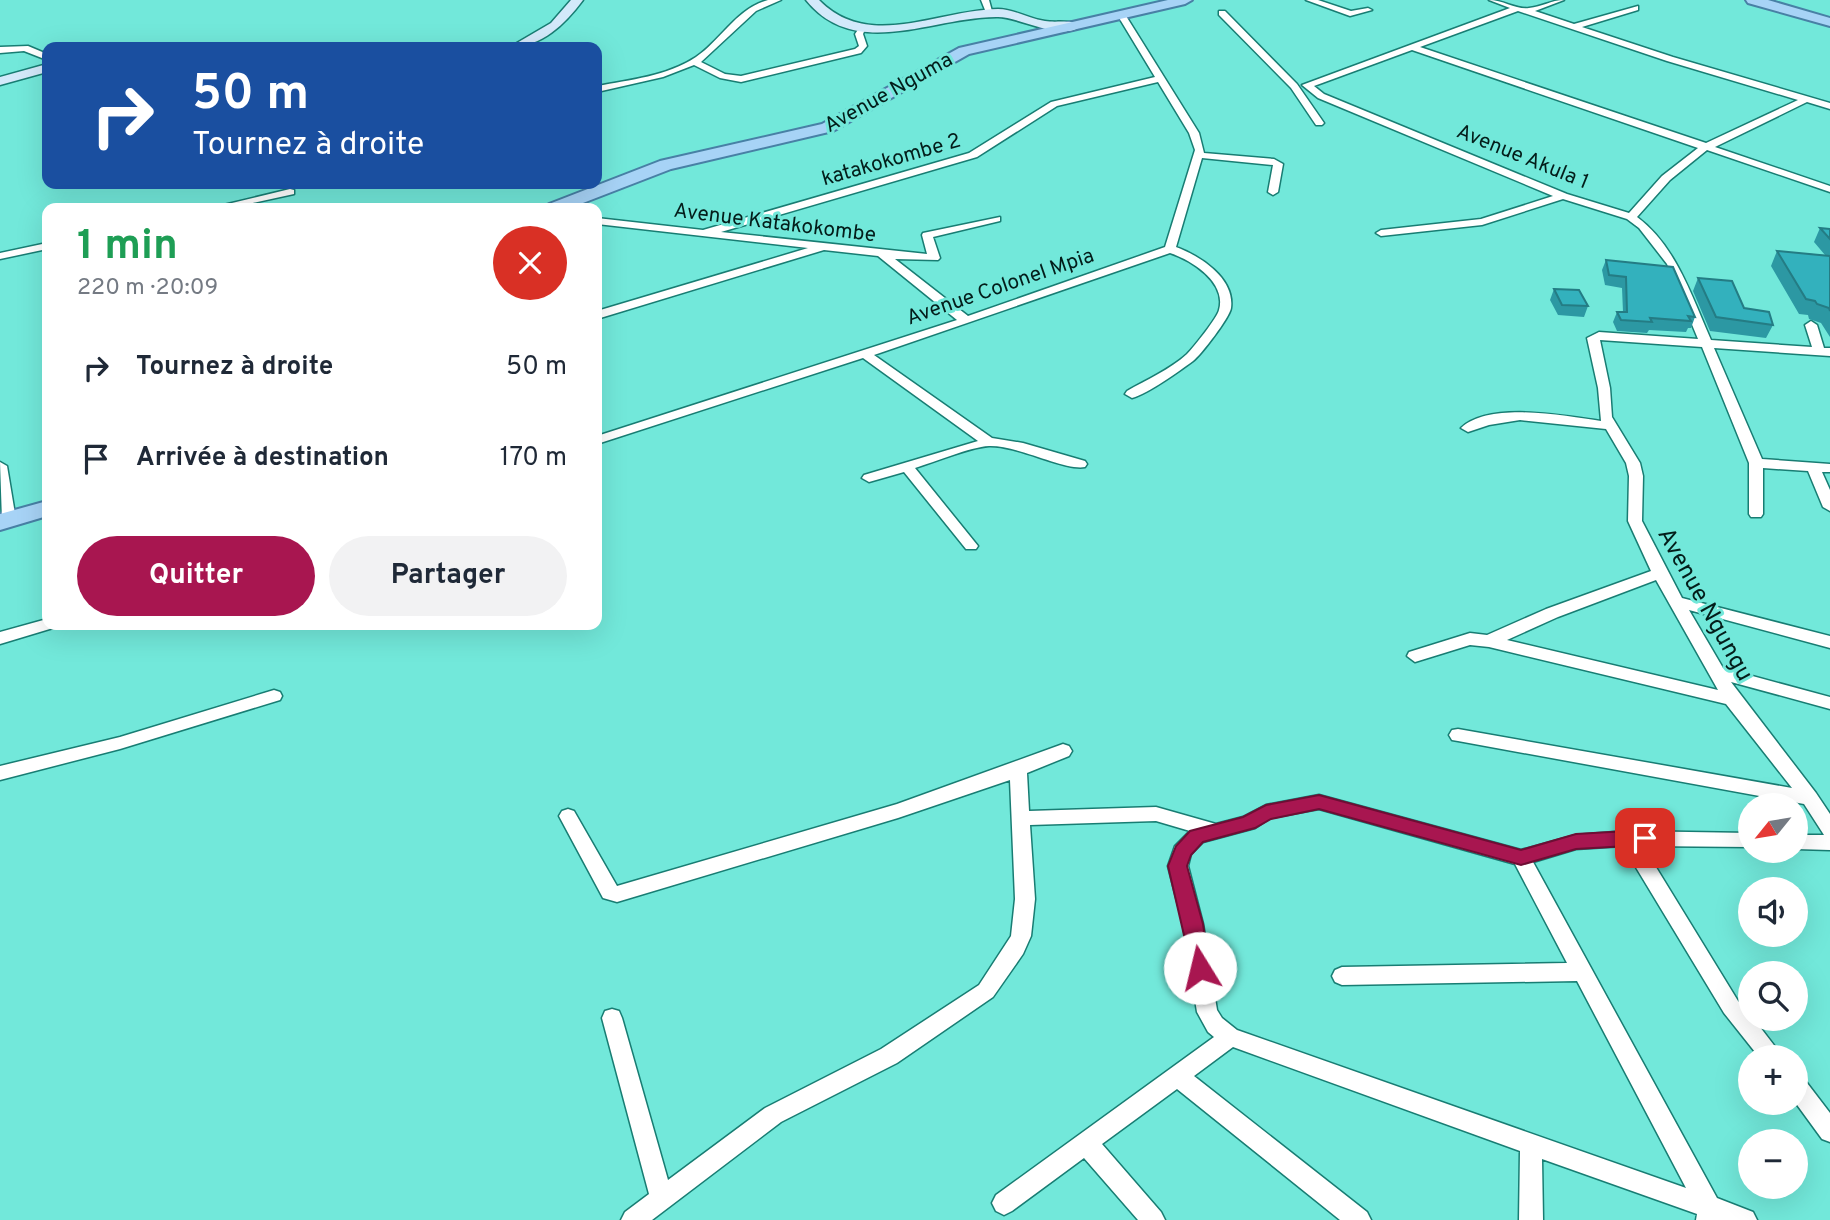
<!DOCTYPE html>
<html lang="fr">
<meta charset="utf-8">
<style>
body{margin:0;font-family:Overpass,sans-serif;background:#f2f2f3;color:#1f2937;height:100vh;display:flex;flex-direction:column;font-size:26px;white-space:nowrap}
*{box-sizing:border-box;margin:0}
p{font-size:23px;color:#747a83}
.icon{flex:none;width:38px;height:38px;fill:none;stroke:currentColor;stroke-width:2;stroke-linecap:round;stroke-linejoin:round}
.map{position:relative;flex:1;overflow:hidden}
.details{position:absolute;left:42px;top:203px;width:560px;height:427px;display:flex;flex-direction:column;background:#fff;border-radius:14px;box-shadow:0 7px 28px #0002}
.details>*{flex:none}
.top-card{position:absolute;left:42px;top:42px;width:560px;height:147px;border-radius:14px;box-shadow:0 7px 28px #0002;background:#1a4fa0;color:#fff;overflow:hidden}
.needle{width:46px;rotate:240deg}
.fabs{position:absolute;left:1738px;top:793px;display:grid;gap:14px}
.fabs a{display:grid;place-items:center;width:70px;height:70px;border-radius:50%;background:#fff;box-shadow:0 7px 28px #0002;font-size:35px}
.pin{position:absolute;display:grid;place-items:center;width:60px;height:60px;color:#fff;margin:-30px;border-radius:14px;box-shadow:0 4px 10px #0006}
.me{position:absolute;width:77px;margin:-38px;rotate:351deg;stroke-linejoin:round;filter:drop-shadow(0 0 5px #0008)}
.turn{display:flex;align-items:center;gap:24px;height:147px;padding:0 35px;font-size:32px}
.turn .icon{width:91px;height:91px;stroke-width:2.5}
.turn b{display:block;font-size:49px;line-height:60px}
.round{display:grid;place-items:center;flex:none;width:74px;height:74px;border-radius:37px;background:#f2f2f3}
.overview{display:flex;align-items:center;justify-content:space-between;height:119px;padding:0 35px}
h1{font-size:42px;font-weight:700;line-height:52px;color:#1e9e55}
.cta{display:flex;gap:14px;margin-top:auto;padding:14px 35px}
.cta a{flex:1;height:80px;border-radius:42px;background:#a81650;color:#fff;font-size:28px;font-weight:700;line-height:80px;text-align:center}
.cta a+a{background:#f2f2f3;color:#1f2937}
ul{padding:0;list-style:none}
li{display:flex;align-items:center;gap:21px;height:91px;padding:0 35px}
li div{flex:1}
li b{display:block;font-size:26px}
li em{font-style:normal}
.map>svg:first-child{display:block}
.lines{fill:none;stroke-linecap:round;stroke-linejoin:round}
.street-casing{stroke:#187d73;stroke-width:3}
.secondary-casing{stroke:#187d73;stroke-width:3}
.primary-casing{stroke:#4880a5;stroke-width:4}
.street{fill:#fff;fill-rule:evenodd}
.secondary{fill:#d3e9fa;fill-rule:evenodd}
.primary{fill:#a7d3f6;fill-rule:evenodd}
.wall{fill:#2c98a3}
.building{fill:#33b1bd;stroke:#247c84;stroke-width:2}
.route{fill:#a81650;stroke:#6d0e34;stroke-width:2}
.labels{text-anchor:middle;stroke-width:6;stroke-linejoin:round;paint-order:stroke}
.far-street-label{font-size:21px;fill:#031d1a;stroke:#72e8da}
.street-label{font-size:24px;fill:#031d1a;stroke:#72e8da}
</style>
<div class="map">
<svg width="1830" height="1220" viewBox="0 0 1830 1220">
<rect width="100%" height="100%" fill="#72e8da"/>
<g class="lines">
<g class="street-casing">
<path id="street" d="M 768,0 L 781,0 L 756,11 L 701,62 L 725,74 L 741,76 L 855,49 L 859,46 L 855,34 L 862,24 L 866,27 L 863,34 L 867,46 L 861,53 L 741,82 L 720,78 L 694,65 L 663,77 L 597,92 L 597,86 C 630,80 667,76 696,57 C 721,40 737,8 768,0 Z
M 981,0 L 989,0 L 993,15 L 987,15 Z
M 1306,0 L 1318,0 L 1351,11 L 1368,8 L 1372,10 L 1350,16 Z
M 1489,0 C 1503,0 1517,10 1529,8 C 1542,7 1551,0 1564,0 L 1535,11 L 1574,24 L 1638,6 L 1638,10 L 1582,27 L 1673,57 L 1830,103 L 1830,109 L 1807,102 L 1715,147 L 1830,186 L 1830,192 L 1707,150 L 1670,180 L 1637,217 C 1676,246 1692,297 1711,340 L 1812,347 L 1805,325 L 1811,321 L 1817,325 L 1824,348 L 1830,348 L 1830,356 L 1714,348 L 1762,459 L 1830,464 L 1830,472 L 1822,472 L 1830,490 L 1830,511 L 1823,507 L 1808,471 L 1763,468 L 1763,514 L 1761,517 L 1751,517 L 1749,514 L 1749,463 L 1702,347 L 1600,340 L 1610,388 L 1612,417 L 1640,463 L 1643,476 L 1642,521 L 1682,598 L 1830,636 L 1830,648 L 1689,610 L 1723,668 L 1830,697 L 1830,709 L 1731,682 L 1816,793 L 1830,814 L 1830,850 L 1796,849 L 1796,835 L 1824,835 L 1804,804 L 1458,741 L 1452,740 L 1449,735 L 1452,730 L 1458,729 L 1792,788 L 1726,704 L 1489,647 L 1470,645 L 1415,662 L 1407,656 L 1409,652 L 1470,633 L 1487,635 L 1546,609 L 1651,571 L 1628,521 L 1629,476 L 1626,463 L 1606,429 L 1520,420 L 1489,425 L 1468,432 L 1461,428 C 1490,401 1565,416 1601,421 L 1598,388 L 1587,338 L 1599,332 L 1698,339 L 1667,264 L 1639,228 L 1627,219 L 1563,199 L 1482,225 L 1381,236 L 1376,233 L 1381,230 L 1481,219 L 1553,196 L 1318,98 L 1302,85 L 1510,8 ZM 1518,11 L 1667,61 L 1798,100 L 1706,143 L 1420,47 ZM 1412,50 L 1698,148 L 1662,176 L 1629,213 L 1567,194 L 1324,94 L 1314,86 ZM 1656,580 L 1718,690 L 1507,640 L 1558,617 Z
M 1219,11 L 1225,11 L 1297,84 L 1324,123 L 1322,125 L 1316,125 L 1291,88 L 1219,15 Z
M 1122,14 L 1126,16 L 1199,133 L 1204,153 L 1274,159 L 1283,164 L 1278,192 L 1273,195 L 1268,192 L 1273,165 L 1202,158 L 1176,247 C 1200,256 1235,278 1231,308 C 1230,317 1201,355 1193,361 C 1178,372 1149,393 1132,398 L 1125,394 L 1127,391 C 1146,380 1171,369 1187,354 C 1194,347 1217,318 1219,310 C 1227,282 1191,260 1170,253 L 874,355 L 992,438 L 1023,443 L 1085,461 L 1087,464 L 1085,467 C 1065,471 1017,445 989,446 C 970,447 935,462 915,468 L 978,546 L 976,549 L 966,549 L 904,472 L 869,482 L 862,478 L 864,475 L 978,441 L 863,358 L 597,444 L 597,436 L 957,320 L 878,256 L 824,250 L 597,319 L 597,311 L 808,248 L 597,224 L 597,218 L 703,230 L 969,153 L 1051,102 L 1155,77 L 1118,16 ZM 1158,82 L 1189,133 L 1195,150 L 1165,247 L 968,316 L 895,259 L 938,260 L 940,258 L 933,237 L 1000,221 L 1000,217 L 923,233 L 922,235 L 927,254 L 721,232 L 977,157 L 1057,106 Z
M 28,46 L 47,54 L 47,60 L 24,51 L 0,53 L 0,47 Z
M 290,189 L 294,190 L 294,194 L 230,208 L 211,208 Z
M 47,243 L 47,249 L 0,259 L 0,253 Z
M 0,462 L 7,466 L 16,520 L 9,525 L 2,520 Z
M 47,619 L 47,625 L 55,625 L 53,628 L 0,644 L 0,632 Z
M 274,690 L 280,692 L 282,696 L 280,700 L 120,749 L 0,780 L 0,766 L 120,737 Z
M 1063,744 L 1069,746 L 1072,751 L 1069,756 L 1027,773 L 1029,811 L 1156,807 L 1216,824 L 1243,817 L 1266,805 L 1319,795 L 1521,850 L 1576,835 L 1628,831 L 1750,833 L 1750,847 L 1643,846 L 1738,1001 L 1750,1015 L 1750,1018 L 1753,1018 L 1783,1057 L 1759,1057 L 1724,1013 L 1623,846 L 1576,849 L 1533,862 L 1717,1198 L 1753,1212 L 1757,1220 L 1696,1220 L 1697,1214 L 1542,1159 L 1543,1220 L 1519,1220 L 1520,1151 L 1233,1047 L 1194,1076 L 1367,1212 L 1371,1220 L 1340,1220 L 1177,1089 L 1102,1144 L 1161,1212 L 1165,1220 L 1138,1220 L 1084,1158 L 1012,1211 L 1004,1215 L 996,1211 L 992,1203 L 996,1195 L 1214,1037 L 1208,1032 L 1197,1012 L 1183,924 L 1168,866 L 1175,846 L 1190,831 L 1156,821 L 1030,825 L 1035,899 L 1031,936 L 1023,954 L 993,997 L 897,1063 L 781,1122 L 652,1220 L 621,1220 L 625,1212 L 649,1194 L 602,1018 L 605,1011 L 612,1009 L 619,1011 L 622,1018 L 668,1180 L 765,1108 L 881,1049 L 979,985 L 1011,936 L 1015,899 L 1010,780 L 898,818 L 617,902 L 603,898 L 559,816 L 562,811 L 568,809 L 574,811 L 617,886 L 897,804 ZM 1319,809 L 1515,864 L 1567,963 L 1342,967 L 1335,970 L 1332,976 L 1335,982 L 1342,985 L 1577,981 L 1686,1188 L 1237,1030 L 1222,1018 L 1217,1010 L 1203,924 L 1188,866 L 1191,854 L 1203,842 L 1255,828 L 1270,818 Z
M 1796,1076 L 1804,1079 L 1830,1113 L 1830,1142 L 1822,1139 L 1795,1102 Z"/>
</g>
<g class="secondary-casing">
<path id="secondary" d="M 571,0 L 583,0 C 565,24 542,47 510,47 L 551,23 Z
M 806,0 L 819,0 C 869,51 937,10 998,9 C 1014,9 1029,19 1045,21 C 1056,23 1072,19 1081,26 C 1060,42 1020,17 998,17 C 934,16 856,62 806,0 Z
M 47,64 L 47,72 L 0,85 L 0,77 Z"/>
</g>
<g class="primary-casing">
<path id="primary" d="M 1168,0 L 1192,0 L 1185,4 L 969,54 L 833,131 L 671,169 L 570,208 L 546,208 L 549,204 L 660,161 L 822,124 L 959,48 Z
M 1746,0 L 1768,0 L 1830,18 L 1830,26 L 1748,3 Z
M 47,501 L 47,516 L 0,530 L 0,514 Z"/>
</g>
<use href="#street" class="street"/>
<use href="#secondary" class="secondary"/>
<use href="#primary" class="primary"/>
</g>
<path class="wall" d="M 1820,228 L 1830,229 L 1830,337 L 1821,323 L 1809,319 L 1808,315 L 1799,314 L 1771,266 L 1777,251 L 1825,255 L 1814,242 Z
M 1606,260 L 1695,317 L 1691,328 L 1688,328 L 1686,332 L 1649,330 L 1647,333 L 1617,331 L 1613,322 L 1617,312 L 1623,312 L 1622,288 L 1605,285 L 1602,270 Z
M 1698,278 L 1744,308 L 1773,325 L 1766,338 L 1710,331 L 1693,291 Z
M 1554,289 L 1588,306 L 1584,317 L 1558,315 L 1550,300 Z"/>
<path class="building" d="M 1820,228 L 1830,229 L 1830,239 Z
M 1777,251 L 1830,256 L 1830,311 L 1829,308 L 1817,304 L 1815,301 L 1806,299 Z
M 1606,260 L 1673,267 L 1695,317 L 1688,316 L 1691,321 L 1650,318 L 1652,322 L 1621,320 L 1617,312 L 1627,312 L 1626,277 L 1609,275 Z
M 1698,278 L 1732,281 L 1744,308 L 1769,312 L 1773,325 L 1716,317 Z
M 1554,289 L 1579,290 L 1588,306 L 1562,305 Z"/>
<path class="route" d="M 1319,795 L 1521,850 L 1576,834 L 1645,830 L 1651,832 L 1654,838 L 1651,843 L 1645,845 L 1576,849 L 1521,865 L 1319,809 L 1271,819 L 1255,828 L 1203,842 L 1191,855 L 1187,866 L 1203,924 L 1210,968 L 1207,974 L 1200,977 L 1193,974 L 1168,866 L 1176,846 L 1190,831 L 1243,817 L 1266,805 Z"/>
<g class="labels">
<g class="far-street-label">
<text transform="translate(888 92) rotate(-29)" y="7">Avenue Nguma</text>
<text transform="translate(1523 156) rotate(22)" y="7">Avenue Akula 1</text>
<text transform="translate(891 159) rotate(-16)" y="7">katakokombe 2</text>
<text transform="translate(775 222) rotate(7)" y="7">Avenue Katakokombe</text>
<text transform="translate(1000 286) rotate(-19)" y="7">Avenue Colonel Mpia</text>
</g>
<g class="street-label">
<text transform="translate(1706 604) rotate(61)" y="8">Avenue Ngungu</text>
</g>
</g>
</svg>
<div class="fabs">
<a><svg class="needle" viewBox="-14 -14 28 28"><path d="M0-13l5 13h-10z" fill="#e53935"/><path d="M0 13l5-13h-10z" fill="#747a83"/></svg></a>
<a><svg class="icon" aria-label="sound" viewBox="0 0 24 24"><path d="M4 9h4l5-4v14l-5-4H4zM17 9q2 3 0 6"/></svg></a>
<a><svg class="icon" aria-label="search" viewBox="0 0 24 24"><circle cx="10" cy="10" r="6"/><path d="M15 15l6 6"/></svg></a>
<a>+</a>
<a>−</a>
</div>
<div class="pin" style="left:1645px;top:838px;background:#d93025"><svg class="icon" aria-label="arrive" viewBox="0 0 24 24"><path d="M6 21V4h12l-3 4 3 4H6"/></svg></div>
<svg class="me" style="left:1200px;top:968px" viewBox="-20 -20 40 40"><circle r="19" fill="#fff"/><path d="M0-13L10 11 0 6-10 11z" fill="#a81650"/></svg>
<div class="top-card">
<div class="turn"><svg class="icon" aria-label="right" viewBox="0 0 24 24"><path d="M7 20v-9h11M14 6l5 5-5 5"/></svg><div><b>50 m</b>Tournez à droite</div></div>
</div>
<section class="details">
<div class="overview"><div><h1>1 min</h1><p>220 m · 20:09</p></div><a class="round" style="background:#d93025;color:#fff"><svg class="icon" aria-label="close" viewBox="0 0 24 24"><path d="M6 6l12 12M18 6L6 18"/></svg></a></div>
<ul>
<li><svg class="icon" aria-label="right" viewBox="0 0 24 24"><path d="M7 20v-9h11M14 6l5 5-5 5"/></svg><div><b>Tournez à droite</b></div><em>50 m</em></li>
<li><svg class="icon" aria-label="arrive" viewBox="0 0 24 24"><path d="M6 21V4h12l-3 4 3 4H6"/></svg><div><b>Arrivée à destination</b></div><em>170 m</em></li>
</ul>
<div class="cta"><a>Quitter</a><a>Partager</a></div>
</section>
</div>
